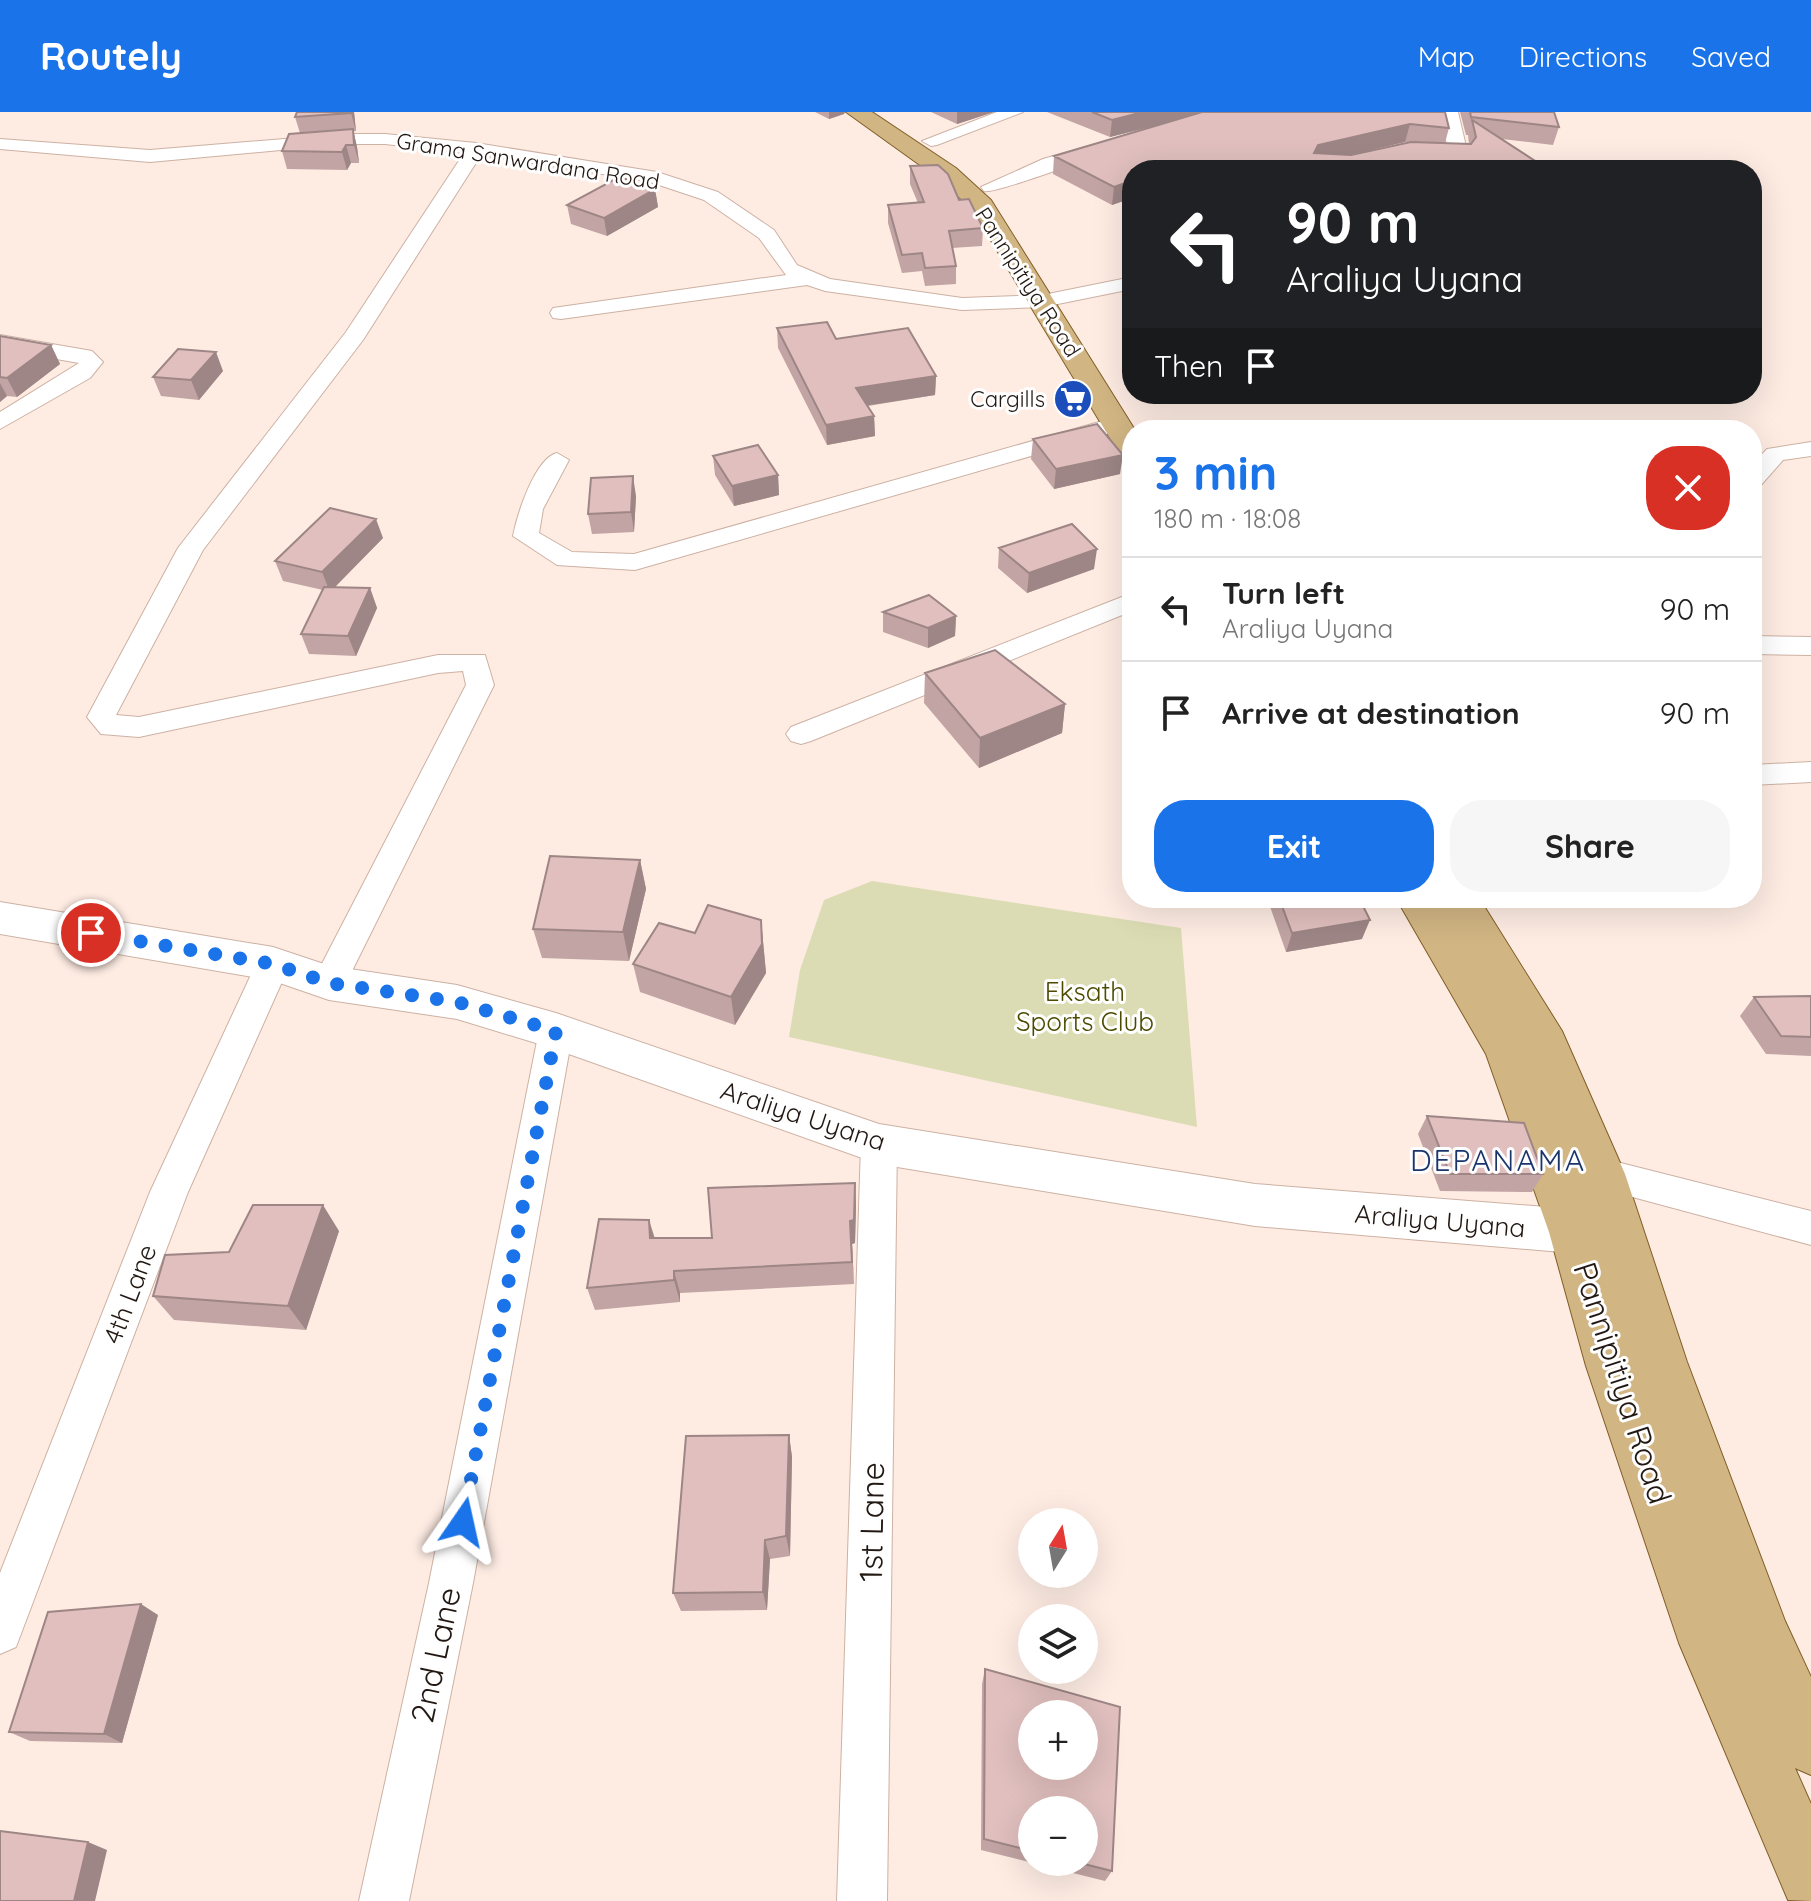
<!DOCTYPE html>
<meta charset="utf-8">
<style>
body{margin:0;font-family:Quicksand,sans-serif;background:#f6f6f6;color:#222;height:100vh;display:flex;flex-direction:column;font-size:30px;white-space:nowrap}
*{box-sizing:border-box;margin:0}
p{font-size:26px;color:#767676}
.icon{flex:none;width:44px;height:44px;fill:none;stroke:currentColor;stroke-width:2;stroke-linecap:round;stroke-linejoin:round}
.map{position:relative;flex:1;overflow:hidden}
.details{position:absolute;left:1122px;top:308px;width:640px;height:488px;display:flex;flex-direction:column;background:#fff;border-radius:32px;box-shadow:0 8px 32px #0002}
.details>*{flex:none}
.top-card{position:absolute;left:1122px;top:48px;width:640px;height:244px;border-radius:32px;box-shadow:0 8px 32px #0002;background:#202124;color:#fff;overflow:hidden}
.needle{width:52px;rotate:11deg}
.tools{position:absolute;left:1018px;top:1396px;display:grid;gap:16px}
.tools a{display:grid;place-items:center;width:80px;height:80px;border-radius:50%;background:#fff;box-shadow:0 8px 32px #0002;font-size:40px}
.pin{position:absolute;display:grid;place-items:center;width:68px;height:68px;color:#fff;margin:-34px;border:4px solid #fff;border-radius:50%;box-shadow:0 2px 8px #0007}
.me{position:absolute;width:88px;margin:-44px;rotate:11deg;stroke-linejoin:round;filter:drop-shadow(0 0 6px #0008)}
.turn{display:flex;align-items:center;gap:28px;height:168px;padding:0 32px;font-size:36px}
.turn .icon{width:104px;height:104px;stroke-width:2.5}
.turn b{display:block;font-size:56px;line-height:68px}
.then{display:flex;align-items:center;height:76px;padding:0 32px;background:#0003;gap:16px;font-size:30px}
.round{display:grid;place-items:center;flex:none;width:84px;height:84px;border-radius:32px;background:#f6f6f6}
.head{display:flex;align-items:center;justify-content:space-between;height:136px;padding:0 32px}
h1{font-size:48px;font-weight:700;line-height:60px;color:#1a73e8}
.action{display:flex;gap:16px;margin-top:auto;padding:16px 32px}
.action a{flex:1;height:92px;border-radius:32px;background:#1a73e8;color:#fff;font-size:32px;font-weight:700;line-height:92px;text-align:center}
.action a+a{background:#f6f6f6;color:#222}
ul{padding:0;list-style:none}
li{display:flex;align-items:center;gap:24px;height:104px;padding:0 32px;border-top:2px solid #e0e0e0}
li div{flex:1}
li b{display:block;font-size:30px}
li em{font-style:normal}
header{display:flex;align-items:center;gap:48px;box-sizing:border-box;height:112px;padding:0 40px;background:#1a73e8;color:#fff}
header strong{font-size:38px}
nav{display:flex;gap:44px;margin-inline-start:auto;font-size:28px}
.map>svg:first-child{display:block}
.green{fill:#dcdcb4}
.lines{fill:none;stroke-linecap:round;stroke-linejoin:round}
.street-casing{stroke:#cdb1a3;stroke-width:2}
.secondary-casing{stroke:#cdb1a3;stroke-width:2}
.primary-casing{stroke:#805e26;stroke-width:2}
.street{fill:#fff;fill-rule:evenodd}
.secondary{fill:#fff;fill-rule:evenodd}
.primary{fill:#d1b583;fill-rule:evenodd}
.wall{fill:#c1a4a3;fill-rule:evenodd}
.shaded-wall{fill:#9d8685}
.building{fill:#e0bfbe;stroke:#9d8685;stroke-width:2;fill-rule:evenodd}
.route{stroke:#1a73e8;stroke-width:14;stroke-dasharray:0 25.2}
.labels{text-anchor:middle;stroke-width:6;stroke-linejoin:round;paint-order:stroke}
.far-street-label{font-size:22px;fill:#221813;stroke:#fefefe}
.far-poi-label{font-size:22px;fill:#221813;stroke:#fefefe;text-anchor:end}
.park-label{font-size:26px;fill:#4d4a00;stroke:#fefefe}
.street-label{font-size:26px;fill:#221813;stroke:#fefefe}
.quarter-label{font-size:30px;letter-spacing:2px;fill:#1b356c;stroke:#fefefe}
.near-street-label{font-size:32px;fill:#221813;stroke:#fefefe}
</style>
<header>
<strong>Routely</strong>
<nav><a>Map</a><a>Directions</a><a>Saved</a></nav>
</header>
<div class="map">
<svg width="1811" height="1789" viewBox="0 0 1811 1789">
<rect width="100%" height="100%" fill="#feece3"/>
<path class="green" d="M 872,769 L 1181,816 L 1197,1015 L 789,925 L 800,858 L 824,788 Z"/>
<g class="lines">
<g class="street-casing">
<path id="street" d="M 997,0 L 1023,0 L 937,33 L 931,34 L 922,29 Z
M 1440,0 L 1458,0 L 1468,43 L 1466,47 L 1424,46 L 1415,40 L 1424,34 L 1448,37 Z
M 345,22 L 385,22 L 476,31 L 657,60 L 718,80 L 774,118 L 797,153 L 830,167 L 962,186 L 1043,183 L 1132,165 L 1132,177 L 1043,195 L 962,198 L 825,179 L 807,173 L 561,207 L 553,206 L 550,201 L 553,196 L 786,163 L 759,126 L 704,88 L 647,69 L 481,43 L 363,228 L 203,438 L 116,603 L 139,605 L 438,543 L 485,543 L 494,573 L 346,871 L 341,880 L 329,884 L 317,880 L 312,871 L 466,573 L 463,559 L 438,561 L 139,625 L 101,622 L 87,605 L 178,436 L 346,220 L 464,41 L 385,32 L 345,32 L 150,50 L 0,37 L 0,27 L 150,38 Z
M 1096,32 L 1105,38 L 1103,42 C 1083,48 995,82 984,79 L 981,75 L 1043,47 Z
M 0,223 L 92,239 L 103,250 L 90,266 L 0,317 L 0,300 L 79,251 L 0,237 Z
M 1117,305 L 1129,312 L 1125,317 L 635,458 L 557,453 L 513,424 C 517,403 535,346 557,341 L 569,348 L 543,397 L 539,421 L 572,440 L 634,442 Z
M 1811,330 L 1811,344 L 1783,348 L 1761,373 L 1752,375 L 1752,353 L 1767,337 Z
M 1132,481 L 1132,499 L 811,629 L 801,632 L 791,629 L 786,622 L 791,615 Z
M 1752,524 L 1811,525 L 1811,543 L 1752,542 Z
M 1811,650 L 1811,670 L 1752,673 L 1752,653 Z
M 273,839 L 285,843 L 290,852 L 188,1080 L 16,1535 L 0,1542 L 0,1461 L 150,1080 L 256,852 L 261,843 Z
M 556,905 L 568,909 L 573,919 L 473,1471 L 409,1789 L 359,1789 L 429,1471 L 539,919 L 544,909 Z
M 879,1017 L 892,1021 L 897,1032 L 887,1789 L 837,1789 L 861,1032 L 866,1021 Z
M 1601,1046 L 1811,1099 L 1811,1133 L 1588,1073 L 1582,1062 L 1588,1051 Z"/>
</g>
<g class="secondary-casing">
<path id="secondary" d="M 0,790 L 273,835 L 330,854 L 457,873 L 556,901 L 879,1012 L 1255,1072 L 1608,1100 L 1625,1107 L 1633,1122 L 1625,1137 L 1608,1144 L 1255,1114 L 879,1052 L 549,935 L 457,907 L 329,888 L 271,868 L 0,822 Z"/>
</g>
<g class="primary-casing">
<path id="primary" d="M 846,0 L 872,0 L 956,56 L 991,88 L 1135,318 L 1132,318 L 1132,347 L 1121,345 L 1117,338 L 972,97 L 938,66 Z
M 1396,786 L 1479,786 L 1562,919 L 1625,1062 L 1687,1250 L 1785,1509 L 1811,1565 L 1811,1663 L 1795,1656 L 1811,1692 L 1811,1789 L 1788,1788 L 1679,1531 L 1586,1254 L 1549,1120 L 1486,942 Z"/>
</g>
<use href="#street" class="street"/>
<use href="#secondary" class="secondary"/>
<use href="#primary" class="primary"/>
</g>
<path class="wall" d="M 354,0 L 356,19 L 353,19 L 357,35 L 359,51 L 351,51 L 347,58 L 287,57 L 282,39 L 300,21 L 295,5 Z
M 815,0 L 845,0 L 844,2 L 829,7 Z
M 931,0 L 994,0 L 957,12 Z
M 1047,0 L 1445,0 L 1449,16 L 1445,31 L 1469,32 L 1468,23 L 1466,23 L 1460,0 L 1554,0 L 1559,15 L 1553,33 L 1502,27 L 1549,58 L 1132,58 L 1132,90 L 1129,87 L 1112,93 L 1053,62 L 1054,44 L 1151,15 L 1110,25 ZM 1405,30 L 1410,30 L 1350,43 Z
M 910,54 L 959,88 L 983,116 L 982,134 L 952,136 L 956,154 L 956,172 L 925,174 L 922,159 L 902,161 L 888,111 L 888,93 L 918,91 L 910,72 Z
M 655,77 L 658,95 L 607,124 L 571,112 L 567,93 Z
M 777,216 L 836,227 L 936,264 L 935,283 L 868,294 L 874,304 L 875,324 L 827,333 L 778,236 Z
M 0,224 L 51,233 L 60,252 L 17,285 L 7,284 L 0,290 Z
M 223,259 L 199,288 L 161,284 L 153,265 Z
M 1033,327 L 1120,362 L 1054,377 L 1031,347 Z
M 713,344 L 778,363 L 779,383 L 734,394 L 715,363 Z
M 636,384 L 634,420 L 592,422 L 588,402 Z
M 383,426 L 335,475 L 370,476 L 377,496 L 356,544 L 309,542 L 301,522 L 323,478 L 283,469 L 275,449 Z
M 999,436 L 1094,457 L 1027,481 L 998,456 Z
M 883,500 L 956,504 L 955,524 L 928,536 L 883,520 Z
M 925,561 L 1065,592 L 1062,621 L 979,656 L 924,591 Z
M 640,748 L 646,777 L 629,849 L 542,846 L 533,817 Z
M 1267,786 L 1359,786 L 1362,827 L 1286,840 Z
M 761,808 L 766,861 L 735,913 L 640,880 L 633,852 L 695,821 Z
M 1811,884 L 1811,944 L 1766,942 L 1740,904 L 1754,885 Z
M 1427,1004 L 1543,1062 L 1532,1080 L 1440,1079 L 1418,1022 Z
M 855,1071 L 856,1094 L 855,1131 L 852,1132 L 854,1172 L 680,1181 L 680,1190 L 595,1198 L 587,1176 L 654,1126 L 712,1126 Z
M 339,1119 L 306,1218 L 174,1208 L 153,1184 L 229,1140 Z
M 789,1323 L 792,1345 L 790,1444 L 770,1447 L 767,1498 L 681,1499 L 673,1481 Z
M 158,1503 L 122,1631 L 30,1629 L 9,1620 Z
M 985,1557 L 1112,1759 L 1105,1769 L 981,1738 L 982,1572 ZM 1032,1698 L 1084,1750 L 1032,1750 Z"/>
<path class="shaded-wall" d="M 351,0 L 354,0 L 356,19 L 351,1 Z
M 829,0 L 845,0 L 844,2 L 829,7 Z
M 957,0 L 994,0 L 957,12 Z
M 1143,0 L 1208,0 L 1110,25 L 1112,8 Z
M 1410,12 L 1405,30 L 1314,51 L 1314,41 L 1318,33 Z
M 353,17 L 357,35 L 359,51 L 354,33 Z
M 346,33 L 351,51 L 347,58 L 342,40 Z
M 1131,69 L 1129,87 L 1112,93 L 1114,75 Z
M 655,77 L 658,95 L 607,124 L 604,106 Z
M 51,233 L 60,252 L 17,285 L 7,266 Z
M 216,240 L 223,259 L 199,288 L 191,268 Z
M 936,264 L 935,283 L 857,295 L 856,276 Z
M 0,271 L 7,284 L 0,290 Z
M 874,304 L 875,324 L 827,333 L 826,313 Z
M 1123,343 L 1120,362 L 1054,377 L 1056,357 Z
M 778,363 L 779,383 L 734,394 L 732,374 Z
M 633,364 L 636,384 L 634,420 L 631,400 Z
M 376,407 L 383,426 L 330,480 L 322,460 Z
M 1097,437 L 1094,457 L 1027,481 L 1029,461 Z
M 370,476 L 377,496 L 356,544 L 348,524 Z
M 956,504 L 955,524 L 928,536 L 928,516 Z
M 1065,592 L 1062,621 L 979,656 L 980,626 Z
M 640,748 L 646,777 L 629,849 L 623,820 Z
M 761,808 L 766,861 L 735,913 L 731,885 Z
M 1370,808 L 1362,827 L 1286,840 L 1292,821 Z
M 855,1071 L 856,1094 L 855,1131 L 852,1132 L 854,1172 L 850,1109 Z
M 323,1093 L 339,1119 L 306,1218 L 288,1194 Z
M 649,1108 L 656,1130 L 650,1126 Z
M 674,1159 L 680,1181 L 680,1190 L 674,1168 Z
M 789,1323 L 792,1345 L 790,1444 L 786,1424 Z
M 765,1428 L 770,1447 L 767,1498 L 763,1480 Z
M 141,1492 L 158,1503 L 122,1631 L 104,1622 Z
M 88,1730 L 107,1738 L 95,1789 L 74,1789 Z"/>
<path class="building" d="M 297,0 L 351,0 L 351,1 L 295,5 Z
M 1092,0 L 1143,0 L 1112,8 Z
M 1202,0 L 1445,0 L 1449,16 L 1410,12 L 1318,33 L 1314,41 L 1351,43 L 1411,30 L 1471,32 L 1476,25 L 1472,8 L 1549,58 L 1132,58 L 1132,70 L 1131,69 L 1114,75 L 1054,44 Z
M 1470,0 L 1554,0 L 1559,15 L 1471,5 Z
M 353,17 L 354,33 L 346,33 L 342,40 L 282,39 L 289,22 Z
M 938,53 L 948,62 L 959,88 L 969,87 L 983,116 L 949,119 L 956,154 L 925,156 L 922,141 L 902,143 L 888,93 L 924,90 L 910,54 Z
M 619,65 L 655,77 L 604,106 L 567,93 Z
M 827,210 L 836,227 L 908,216 L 936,264 L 856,276 L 874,304 L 826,313 L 777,216 Z
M 0,224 L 51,233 L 7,266 L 0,265 Z
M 178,237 L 216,240 L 191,268 L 153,265 Z
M 1097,312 L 1123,343 L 1056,357 L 1033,327 Z
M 758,333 L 778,363 L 732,374 L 713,344 Z
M 633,364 L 631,400 L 588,402 L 591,366 Z
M 330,396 L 376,407 L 322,460 L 275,449 Z
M 1072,412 L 1097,437 L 1029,461 L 999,436 Z
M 324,475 L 370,476 L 348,524 L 301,522 Z
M 929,483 L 956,504 L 928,516 L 883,500 Z
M 995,538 L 1065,592 L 980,626 L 925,561 Z
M 550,744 L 640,748 L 623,820 L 533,817 Z
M 1279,786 L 1359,786 L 1370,808 L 1292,821 Z
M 708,793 L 761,808 L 762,832 L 731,885 L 633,852 L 659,811 L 695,821 Z
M 1811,884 L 1811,925 L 1781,924 L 1754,885 Z
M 1427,1004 L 1524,1011 L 1543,1062 L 1450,1062 Z
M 855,1071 L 854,1108 L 850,1109 L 852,1150 L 674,1159 L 674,1168 L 587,1176 L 599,1107 L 649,1108 L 650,1126 L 712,1126 L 708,1076 Z
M 253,1093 L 323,1093 L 288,1194 L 153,1184 L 165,1143 L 229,1140 Z
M 789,1323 L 786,1424 L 765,1428 L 763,1480 L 673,1481 L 686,1324 Z
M 141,1492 L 104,1622 L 9,1620 L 48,1500 Z
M 985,1557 L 1120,1595 L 1112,1759 L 1076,1750 L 1084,1750 L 1084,1698 L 1032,1698 L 1032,1739 L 984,1727 ZM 1032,1602 L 1084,1602 L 1084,1654 L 1032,1654 Z
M 0,1719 L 88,1730 L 74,1789 L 0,1789 Z"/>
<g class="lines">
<path class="route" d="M 91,821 L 273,852 L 329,871 L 457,890 L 556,919 L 463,1410"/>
</g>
<defs>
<g id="supermarket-disc" transform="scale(2)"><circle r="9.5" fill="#1c4ebb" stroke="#fefefe"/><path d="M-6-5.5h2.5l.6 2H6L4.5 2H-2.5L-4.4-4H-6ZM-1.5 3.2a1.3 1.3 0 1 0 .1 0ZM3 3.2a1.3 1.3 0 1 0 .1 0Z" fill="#fff"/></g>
</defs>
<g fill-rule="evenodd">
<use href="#supermarket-disc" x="1073" y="287"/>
</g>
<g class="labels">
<g class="far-street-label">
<text transform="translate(528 49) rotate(9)" y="8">Grama Sanwardana Road</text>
<text transform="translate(1028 170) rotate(57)" y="8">Pannipitiya Road</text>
</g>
<g class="far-poi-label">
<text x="1045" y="295">Cargills</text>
</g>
<g class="park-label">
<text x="1085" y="889">Eksath<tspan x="1085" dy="30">Sports Club</tspan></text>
</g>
<g class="street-label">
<text transform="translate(803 1004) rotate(18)" y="9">Araliya Uyana</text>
<text transform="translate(1440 1109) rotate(5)" y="9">Araliya Uyana</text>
<text transform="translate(130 1182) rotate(-69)" y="9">4th Lane</text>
</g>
<g class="quarter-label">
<text x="1498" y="1059">DEPANAMA</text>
</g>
<g class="near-street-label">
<text transform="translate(1622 1271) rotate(72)" y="11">Pannipitiya Road</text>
<text transform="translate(872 1410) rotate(-89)" y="11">1st Lane</text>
<text transform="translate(436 1543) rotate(-78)" y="11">2nd Lane</text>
</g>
</g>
</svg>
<div class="tools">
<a><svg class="needle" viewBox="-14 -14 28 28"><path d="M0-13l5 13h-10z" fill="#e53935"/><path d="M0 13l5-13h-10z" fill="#767676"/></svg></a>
<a><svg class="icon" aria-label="layers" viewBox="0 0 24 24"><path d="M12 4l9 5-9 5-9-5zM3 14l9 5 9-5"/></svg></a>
<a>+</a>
<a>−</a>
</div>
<div class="pin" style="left:91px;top:821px;background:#d93025"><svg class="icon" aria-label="arrive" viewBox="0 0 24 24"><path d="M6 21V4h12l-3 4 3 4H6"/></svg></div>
<svg class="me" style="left:463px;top:1410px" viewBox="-20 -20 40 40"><path d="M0-17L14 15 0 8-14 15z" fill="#1a73e8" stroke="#fff" stroke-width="4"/></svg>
<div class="top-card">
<div class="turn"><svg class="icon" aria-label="left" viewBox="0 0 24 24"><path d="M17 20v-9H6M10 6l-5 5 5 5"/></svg><div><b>90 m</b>Araliya Uyana</div></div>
<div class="then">Then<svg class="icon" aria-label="arrive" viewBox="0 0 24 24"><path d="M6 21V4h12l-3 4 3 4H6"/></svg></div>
</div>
<section class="details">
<div class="head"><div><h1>3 min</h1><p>180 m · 18:08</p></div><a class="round" style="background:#d93025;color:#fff"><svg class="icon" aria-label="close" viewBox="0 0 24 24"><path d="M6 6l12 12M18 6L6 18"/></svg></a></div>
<ul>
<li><svg class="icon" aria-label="left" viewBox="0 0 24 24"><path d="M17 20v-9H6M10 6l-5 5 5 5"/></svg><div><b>Turn left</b><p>Araliya Uyana</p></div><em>90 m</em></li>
<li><svg class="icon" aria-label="arrive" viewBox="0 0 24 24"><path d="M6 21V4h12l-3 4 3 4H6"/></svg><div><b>Arrive at destination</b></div><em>90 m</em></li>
</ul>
<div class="action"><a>Exit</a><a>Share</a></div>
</section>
</div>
